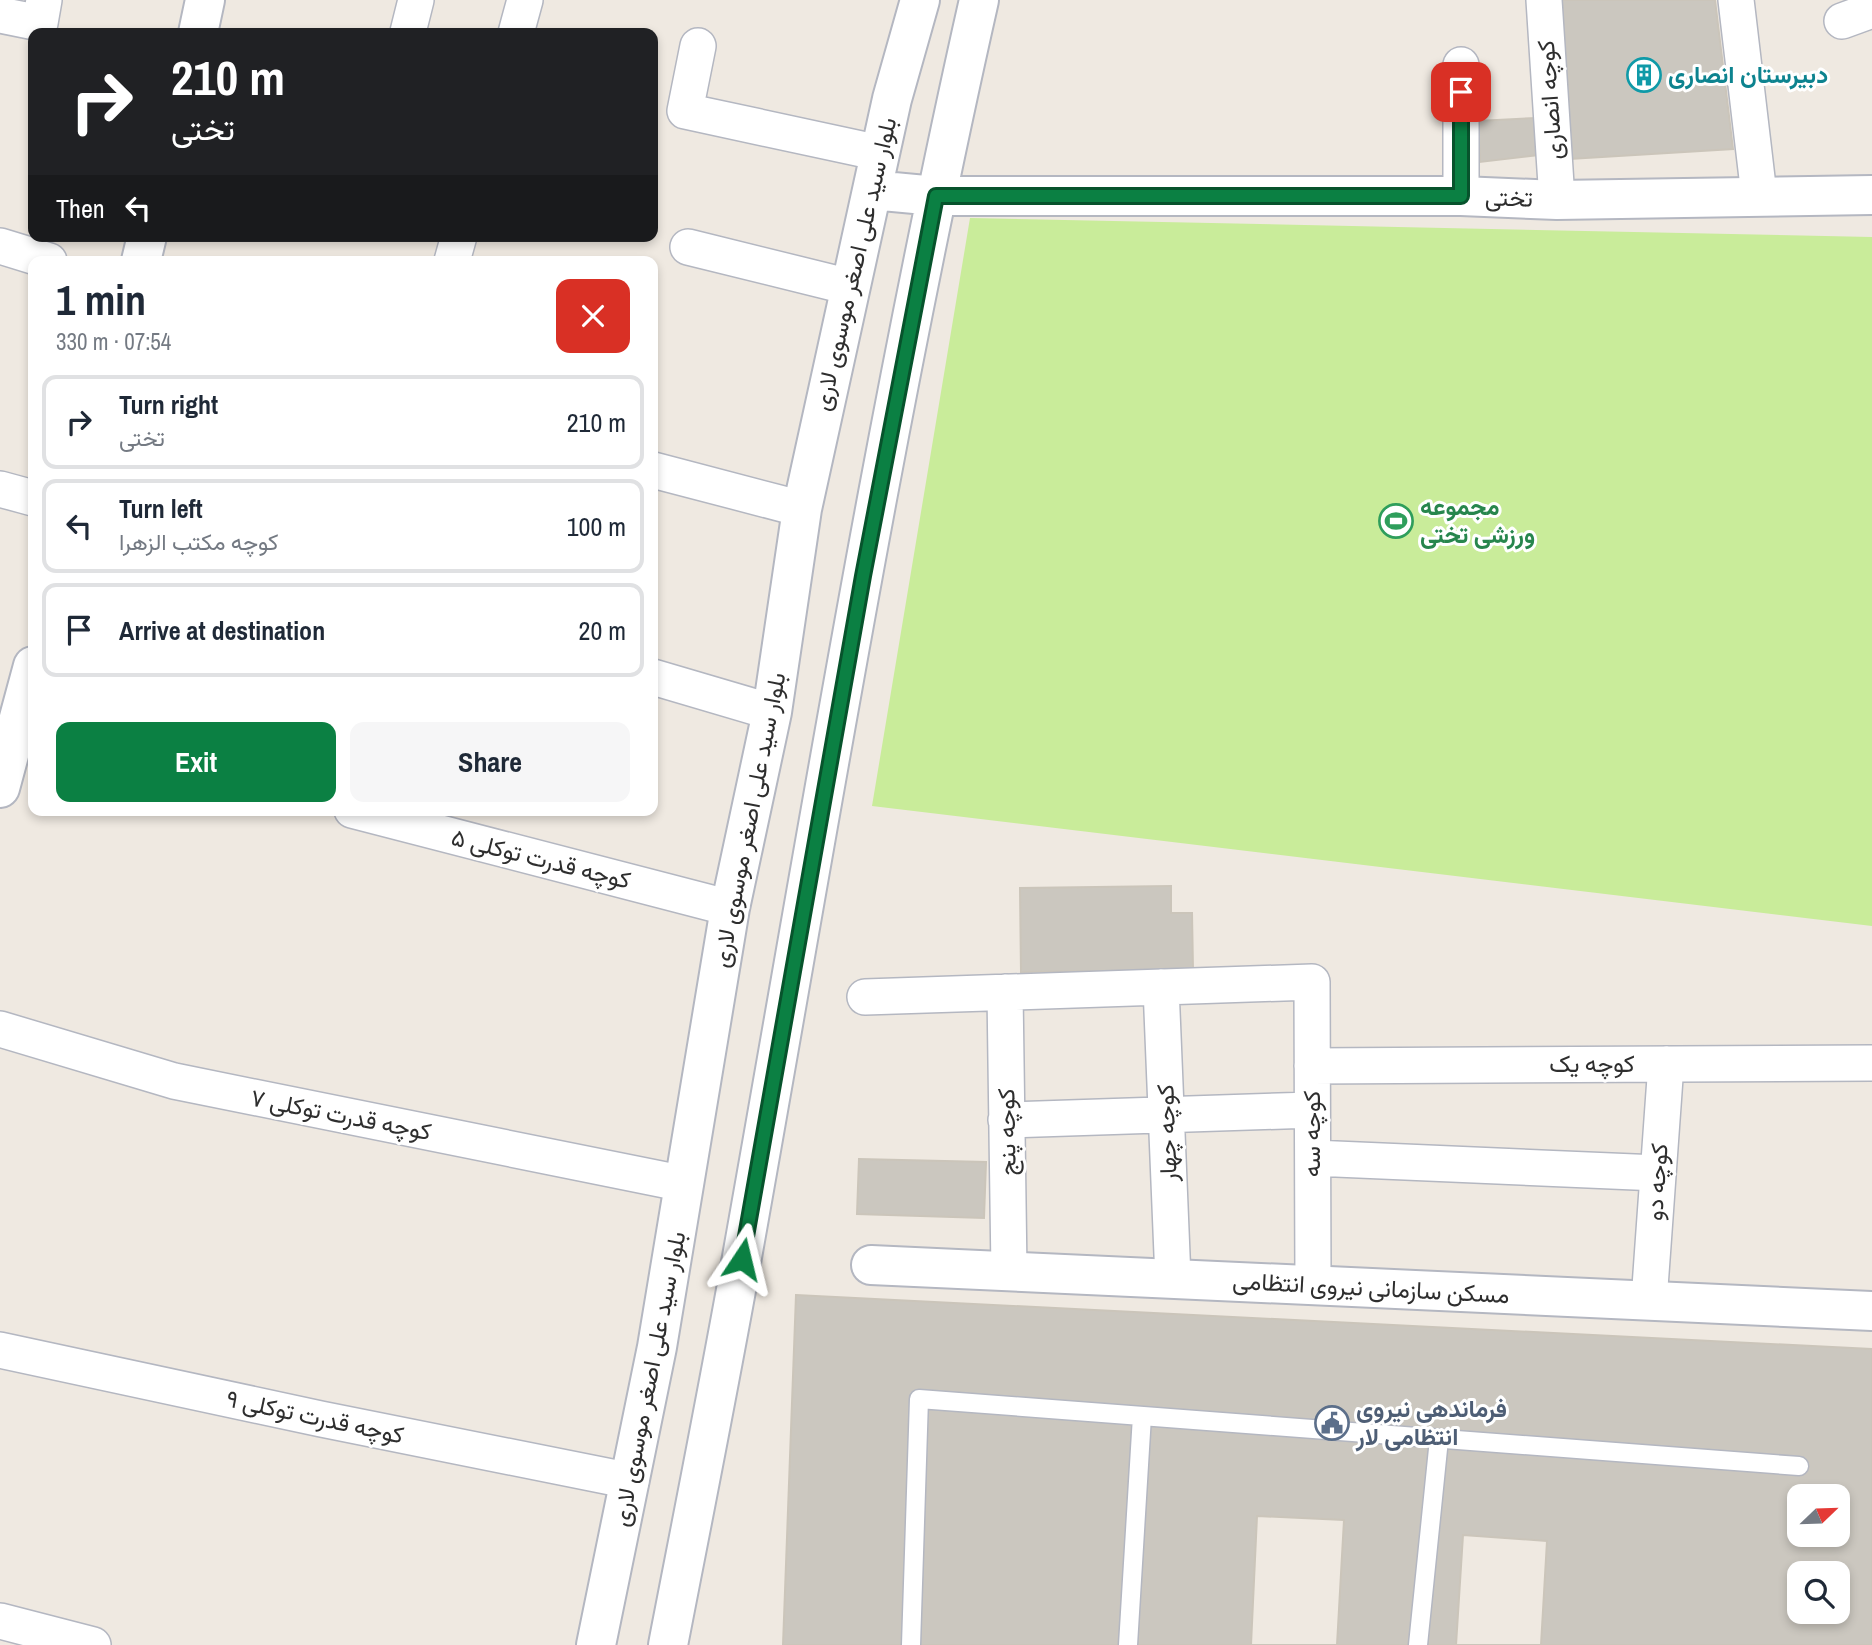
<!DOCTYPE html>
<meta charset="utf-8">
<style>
body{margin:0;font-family:"Archivo Narrow",Vazirmatn,sans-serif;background:#f6f6f7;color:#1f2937;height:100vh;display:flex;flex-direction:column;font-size:26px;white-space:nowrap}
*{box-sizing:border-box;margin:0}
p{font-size:23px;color:#747a83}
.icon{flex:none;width:38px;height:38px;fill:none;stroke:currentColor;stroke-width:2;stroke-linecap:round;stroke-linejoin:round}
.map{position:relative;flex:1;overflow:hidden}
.side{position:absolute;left:28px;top:256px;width:630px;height:560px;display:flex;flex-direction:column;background:#fff;border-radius:14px;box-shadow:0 4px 10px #0003}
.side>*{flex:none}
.hud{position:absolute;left:28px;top:28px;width:630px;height:214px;border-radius:14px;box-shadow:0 4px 10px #0003;background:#202124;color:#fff;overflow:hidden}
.needle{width:46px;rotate:67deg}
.controls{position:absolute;left:1787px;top:1484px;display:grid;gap:14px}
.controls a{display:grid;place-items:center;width:63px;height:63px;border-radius:14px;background:#fff;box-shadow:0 4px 10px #0003;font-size:35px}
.pin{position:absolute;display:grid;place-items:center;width:60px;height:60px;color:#fff;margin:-30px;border-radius:14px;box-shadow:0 4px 10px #0006}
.me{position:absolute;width:77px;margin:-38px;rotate:10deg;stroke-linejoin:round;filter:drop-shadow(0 0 5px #0008)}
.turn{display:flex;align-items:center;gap:24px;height:147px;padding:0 28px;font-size:32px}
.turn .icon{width:91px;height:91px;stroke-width:2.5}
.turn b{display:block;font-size:49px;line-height:60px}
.then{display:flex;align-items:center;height:66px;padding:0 28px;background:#0003;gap:14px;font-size:26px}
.round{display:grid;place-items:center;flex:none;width:74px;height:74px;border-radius:14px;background:#f6f6f7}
.head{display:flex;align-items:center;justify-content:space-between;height:119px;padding:0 28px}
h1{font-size:42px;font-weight:800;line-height:52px}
.button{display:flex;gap:14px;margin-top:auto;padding:14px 28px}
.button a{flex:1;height:80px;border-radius:14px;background:#0b8043;color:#fff;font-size:28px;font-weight:800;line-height:80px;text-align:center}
.button a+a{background:#f6f6f7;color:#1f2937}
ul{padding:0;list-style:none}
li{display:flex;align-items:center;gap:21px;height:94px;margin:0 14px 10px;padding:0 14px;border:4px solid #e0e1e3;border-radius:14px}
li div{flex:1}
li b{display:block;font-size:26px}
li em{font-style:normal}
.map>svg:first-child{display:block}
.pitch{fill:#c9ec9a}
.building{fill:#cbc7bf;stroke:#cbc5ba;stroke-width:2;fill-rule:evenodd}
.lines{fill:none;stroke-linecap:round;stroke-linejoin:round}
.service-casing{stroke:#b4b7c1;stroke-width:21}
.minor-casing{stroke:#b4b7c1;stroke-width:38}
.tertiary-casing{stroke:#b4b7c1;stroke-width:42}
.secondary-casing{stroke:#b4b7c1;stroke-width:42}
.service{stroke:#fff;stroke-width:18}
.minor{stroke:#fff;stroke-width:35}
.tertiary{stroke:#fff;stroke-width:38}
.secondary{stroke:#fff;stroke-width:38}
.route-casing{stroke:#07532c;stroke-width:18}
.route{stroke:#0b8043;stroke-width:12}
.labels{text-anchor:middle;stroke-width:6;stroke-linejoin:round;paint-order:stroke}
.culture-label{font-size:24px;font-weight:bold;fill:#0d838f;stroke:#fff;text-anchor:start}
.street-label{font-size:24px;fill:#2e2e2e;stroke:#fff}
.leisure-label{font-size:24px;font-weight:bold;fill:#27864d;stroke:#fff;text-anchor:start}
.service-label{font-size:24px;font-weight:bold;fill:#4e5e75;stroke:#fff;text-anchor:start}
</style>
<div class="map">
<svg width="1872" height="1645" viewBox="0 0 1872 1645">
<rect width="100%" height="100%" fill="#efe9e1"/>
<path class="pitch" d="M 970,218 L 1872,237 L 1872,926 L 872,806 Z"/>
<path class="building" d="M 1559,0 L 1715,0 L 1733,149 L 1570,159 Z
M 1536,118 L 1538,155 L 1480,162 L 1478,121 Z
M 1171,886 L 1171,913 L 1192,913 L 1193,970 L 1021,972 L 1020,888 Z
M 859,1159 L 986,1162 L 984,1218 L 857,1214 Z
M 796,1295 L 1872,1349 L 1872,1645 L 783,1645 ZM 1799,1496 L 1838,1496 L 1838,1535 L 1799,1535 ZM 1799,1573 L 1838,1573 L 1838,1612 L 1799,1612 Z
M 1257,1516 L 1344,1520 L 1337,1645 L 1251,1645 Z
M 1463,1535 L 1547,1541 L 1541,1645 L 1456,1645 Z"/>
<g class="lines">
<g class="service-casing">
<path id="service" d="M 911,1645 L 919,1399 L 1799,1466
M 1128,1645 L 1142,1416
M 1418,1645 L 1439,1439"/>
</g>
<g class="minor-casing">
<path id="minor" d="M 1544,0 L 1557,200
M 1736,0 L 1759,195
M 0,15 L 40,23 L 44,0
M 1842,21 L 1872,10
M 408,32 L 416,0
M 516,33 L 525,0
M 698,46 L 685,111 L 880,153
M 1461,65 L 1461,196
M 0,246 L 49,261
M 688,247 L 850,287
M 452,261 L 459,236
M 653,470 L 802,509
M 0,489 L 33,498
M 653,677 L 772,712
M 352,810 L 730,908
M 1161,987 L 1173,1279
M 1005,992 L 1009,1271
M 865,997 L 1312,982 L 1313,1285
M 0,1029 L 174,1081 L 685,1184
M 1312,1066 L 1872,1063
M 1006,1120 L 1312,1110
M 1313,1158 L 1658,1173
M 1649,1301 L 1666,1064
M 0,1350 L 321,1419 L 631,1481
M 0,1621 L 93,1645"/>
</g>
<g class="tertiary-casing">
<path id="tertiary" d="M 198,33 L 205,0
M 141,261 L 147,236
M 0,788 L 33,666
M 871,1265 L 1872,1311"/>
</g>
<g class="secondary-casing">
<path id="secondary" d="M 872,190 L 936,196 L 1461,196 L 1557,200 L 1872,195
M 596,1645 L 657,1347 L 730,908 L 772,712 L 802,509 L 892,99 L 920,0
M 668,1645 C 693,1516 719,1386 742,1257 C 817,837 885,416 979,0"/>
</g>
<use href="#service" class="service"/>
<use href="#minor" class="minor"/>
<use href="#tertiary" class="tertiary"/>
<use href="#secondary" class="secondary"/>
</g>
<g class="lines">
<g class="route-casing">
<path id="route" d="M 742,1259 L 863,576 L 936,196 L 1461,196 L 1461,92"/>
</g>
<use href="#route" class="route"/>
</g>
<defs>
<g id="building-ring" transform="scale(1.75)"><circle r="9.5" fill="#fff" stroke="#0f9aa8" stroke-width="1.5"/><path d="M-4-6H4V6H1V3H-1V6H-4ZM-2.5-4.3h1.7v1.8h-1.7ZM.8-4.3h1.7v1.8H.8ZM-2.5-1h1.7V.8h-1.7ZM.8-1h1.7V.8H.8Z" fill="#0f9aa8"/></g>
<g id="stadium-ring" transform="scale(1.75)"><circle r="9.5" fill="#fff" stroke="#2e9e5b" stroke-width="1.5"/><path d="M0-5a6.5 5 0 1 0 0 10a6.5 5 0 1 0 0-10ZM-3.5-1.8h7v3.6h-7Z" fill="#2e9e5b"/></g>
<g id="civic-ring" transform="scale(1.75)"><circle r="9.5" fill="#fff" stroke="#5c6f8a" stroke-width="1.5"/><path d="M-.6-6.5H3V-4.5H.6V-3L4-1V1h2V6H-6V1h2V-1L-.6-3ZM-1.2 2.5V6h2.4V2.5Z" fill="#5c6f8a"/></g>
</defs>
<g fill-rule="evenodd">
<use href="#building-ring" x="1644" y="75"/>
<use href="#stadium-ring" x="1396" y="521"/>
<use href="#civic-ring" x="1332" y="1423"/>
</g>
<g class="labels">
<g class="culture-label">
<text x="1668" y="83">دبیرستان انصاری</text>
</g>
<g class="street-label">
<text transform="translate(1550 100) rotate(-94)" y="8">کوچه انصاری</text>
<text transform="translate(1509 198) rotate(2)" y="8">تختی</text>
<text transform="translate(855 264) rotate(-77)" y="8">بلوار سید علی اصغر موسوی لاری</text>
<text transform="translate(749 820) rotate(-79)" y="8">بلوار سید علی اصغر موسوی لاری</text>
<text transform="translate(541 859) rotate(14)" y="8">کوچه قدرت توکلی ۵</text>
<text x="1592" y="1072">کوچه یک</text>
<text transform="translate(341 1115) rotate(11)" y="8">کوچه قدرت توکلی ۷</text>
<text transform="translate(1007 1132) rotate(-91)" y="8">کوچه پنج</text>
<text transform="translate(1167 1133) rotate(-92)" y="8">کوچه چهار</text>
<text transform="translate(1312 1134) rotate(-90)" y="8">کوچه سه</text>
<text transform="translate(1657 1182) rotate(-86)" y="8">کوچه دو</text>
<text transform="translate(1371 1288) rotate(3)" y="8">مسکن سازمانی نیروی انتظامی</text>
<text transform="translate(649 1379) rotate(-79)" y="8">بلوار سید علی اصغر موسوی لاری</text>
<text transform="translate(315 1417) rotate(12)" y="8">کوچه قدرت توکلی ۹</text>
</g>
<g class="leisure-label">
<text x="1420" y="515">مجموعه<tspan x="1420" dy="28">ورزشی تختی</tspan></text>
</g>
<g class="service-label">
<text x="1356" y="1417">فرماندهی نیروی<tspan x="1356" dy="28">انتظامی لار</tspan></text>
</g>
</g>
</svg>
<div class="controls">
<a><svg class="needle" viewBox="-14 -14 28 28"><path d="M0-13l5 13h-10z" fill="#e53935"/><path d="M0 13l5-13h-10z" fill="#747a83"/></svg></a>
<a><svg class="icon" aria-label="search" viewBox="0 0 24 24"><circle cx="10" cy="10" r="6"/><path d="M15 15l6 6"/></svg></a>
</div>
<div class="pin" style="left:1461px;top:92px;background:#d93025"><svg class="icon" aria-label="arrive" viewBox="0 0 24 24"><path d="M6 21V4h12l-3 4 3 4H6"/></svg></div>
<svg class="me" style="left:742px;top:1259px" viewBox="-20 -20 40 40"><path d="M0-17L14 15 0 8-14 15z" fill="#0b8043" stroke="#fff" stroke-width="4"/></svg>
<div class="hud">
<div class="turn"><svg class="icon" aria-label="right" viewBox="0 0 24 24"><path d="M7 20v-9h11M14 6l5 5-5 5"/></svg><div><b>210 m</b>تختی</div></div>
<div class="then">Then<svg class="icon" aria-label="left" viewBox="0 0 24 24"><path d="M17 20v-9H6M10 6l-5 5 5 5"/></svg></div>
</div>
<section class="side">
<div class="head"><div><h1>1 min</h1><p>330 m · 07:54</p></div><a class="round" style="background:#d93025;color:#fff"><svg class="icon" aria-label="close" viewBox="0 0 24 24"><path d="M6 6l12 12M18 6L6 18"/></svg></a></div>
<ul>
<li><svg class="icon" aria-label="right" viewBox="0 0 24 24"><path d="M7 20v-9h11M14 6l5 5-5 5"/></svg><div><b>Turn right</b><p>تختی</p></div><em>210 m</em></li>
<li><svg class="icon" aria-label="left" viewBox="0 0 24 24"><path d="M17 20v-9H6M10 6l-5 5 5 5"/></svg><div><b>Turn left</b><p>کوچه مکتب الزهرا</p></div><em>100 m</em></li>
<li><svg class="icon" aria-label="arrive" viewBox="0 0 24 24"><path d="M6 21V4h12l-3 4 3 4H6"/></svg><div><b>Arrive at destination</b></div><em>20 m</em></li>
</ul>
<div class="button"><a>Exit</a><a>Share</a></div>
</section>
</div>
